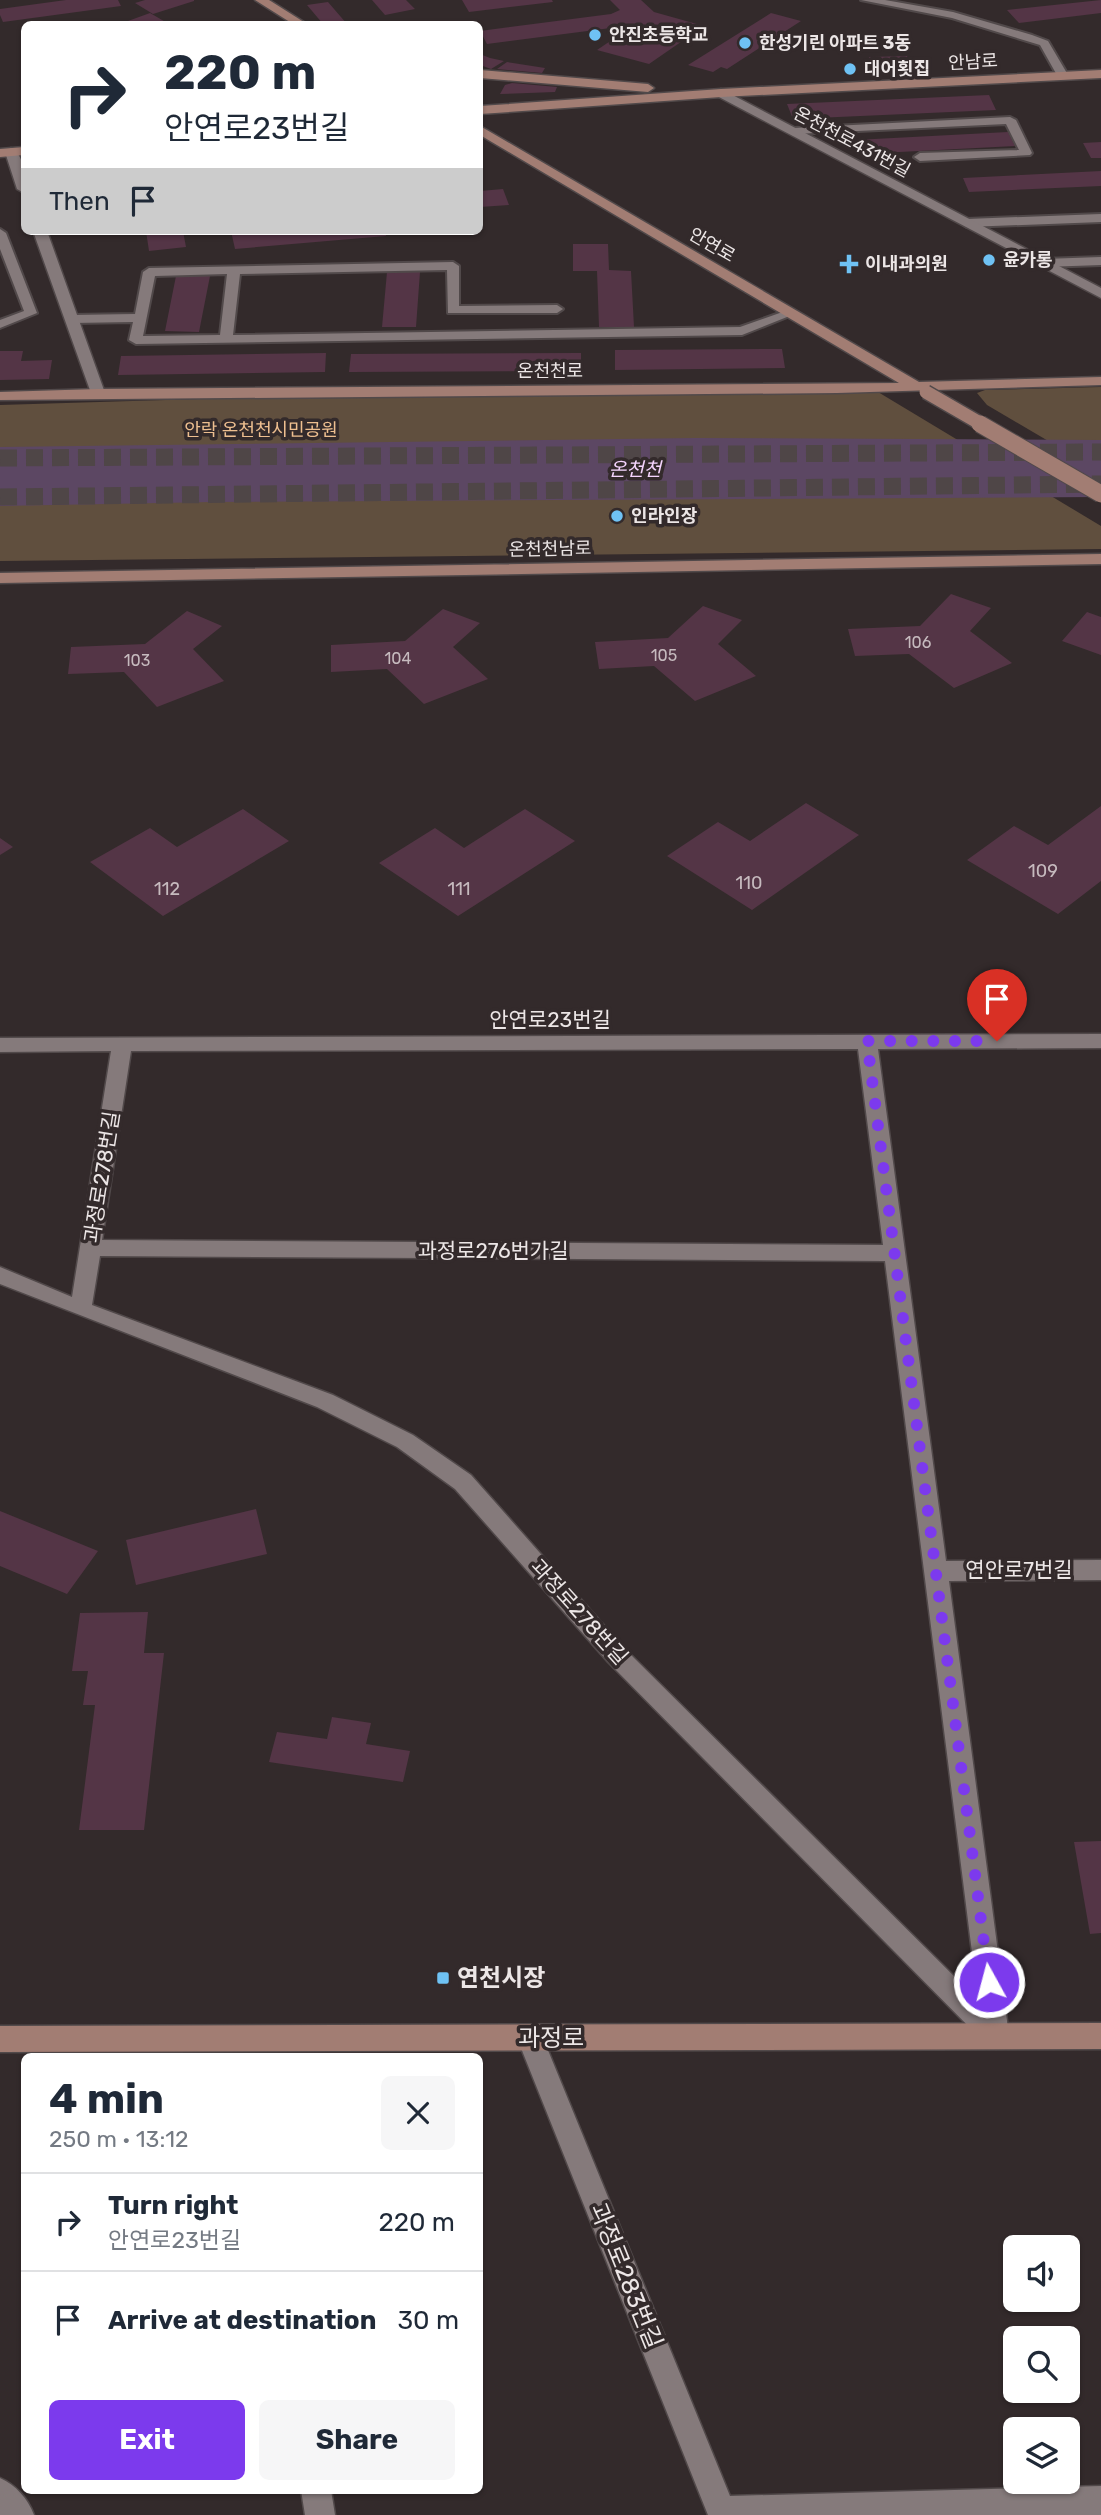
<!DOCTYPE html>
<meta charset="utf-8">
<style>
body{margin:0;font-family:Rubik,"Noto Sans KR",sans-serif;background:#f6f6f7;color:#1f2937;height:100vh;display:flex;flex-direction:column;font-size:26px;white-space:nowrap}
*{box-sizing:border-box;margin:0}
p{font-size:23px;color:#747a83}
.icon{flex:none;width:38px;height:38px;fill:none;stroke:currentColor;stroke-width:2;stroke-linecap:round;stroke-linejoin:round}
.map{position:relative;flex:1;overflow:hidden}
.sheet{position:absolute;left:21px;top:2053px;width:462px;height:441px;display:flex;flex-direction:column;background:#fff;border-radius:10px;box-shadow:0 2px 5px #0004}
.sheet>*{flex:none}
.banner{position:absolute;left:21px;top:21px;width:462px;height:214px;border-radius:10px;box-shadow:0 2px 5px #0004;background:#fff;color:#1f2937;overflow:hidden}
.tools{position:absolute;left:1003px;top:2235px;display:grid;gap:14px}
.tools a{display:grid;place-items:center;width:77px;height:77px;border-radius:10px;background:#fff;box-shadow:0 2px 5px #0004;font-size:35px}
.pin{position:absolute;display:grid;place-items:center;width:60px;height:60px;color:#fff;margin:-72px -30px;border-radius:50% 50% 50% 0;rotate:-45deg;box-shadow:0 0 7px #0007}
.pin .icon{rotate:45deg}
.me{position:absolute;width:77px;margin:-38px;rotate:353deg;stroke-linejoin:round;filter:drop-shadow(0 0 5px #0008)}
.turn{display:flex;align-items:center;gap:24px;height:147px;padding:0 28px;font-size:32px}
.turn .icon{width:91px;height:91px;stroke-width:2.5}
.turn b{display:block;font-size:49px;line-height:60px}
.then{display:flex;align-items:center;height:66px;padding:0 28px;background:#0003;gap:14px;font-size:26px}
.round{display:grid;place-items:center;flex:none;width:74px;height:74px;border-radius:10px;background:#f6f6f7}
.headline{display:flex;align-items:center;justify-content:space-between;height:119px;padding:0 28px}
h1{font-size:42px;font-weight:700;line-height:52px}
.cta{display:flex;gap:14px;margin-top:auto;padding:14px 28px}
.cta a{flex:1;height:80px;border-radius:10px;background:#7c3aed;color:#fff;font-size:28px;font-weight:700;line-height:80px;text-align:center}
.cta a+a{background:#f6f6f7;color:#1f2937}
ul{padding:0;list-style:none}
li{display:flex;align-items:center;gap:21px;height:98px;padding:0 28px;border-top:2px solid #e0e1e3}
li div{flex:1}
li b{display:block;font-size:26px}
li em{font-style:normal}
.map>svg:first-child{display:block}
.green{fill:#604f3e}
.water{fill:#5c4763}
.building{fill:#543546}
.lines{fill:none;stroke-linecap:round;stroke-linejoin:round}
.highway-tunnel{stroke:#4f4647;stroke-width:17;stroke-dasharray:17 9;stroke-linecap:butt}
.lane-casing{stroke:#51494a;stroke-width:4}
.street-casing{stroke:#51494a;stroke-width:3}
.secondary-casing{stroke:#51494a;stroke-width:3}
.lane{fill:#857a7b;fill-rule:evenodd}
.street{fill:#857a7b;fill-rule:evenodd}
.secondary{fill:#a27d73;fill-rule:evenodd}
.secondary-bridge-far1-casing{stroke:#51494a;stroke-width:16;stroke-linecap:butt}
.secondary-bridge-casing{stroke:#51494a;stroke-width:19;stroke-linecap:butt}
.secondary-bridge-far1{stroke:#a27d73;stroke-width:13}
.secondary-bridge{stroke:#a27d73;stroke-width:17}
.route{stroke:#7c3aed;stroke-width:12;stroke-dasharray:0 21.6}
.poi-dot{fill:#6fc2f4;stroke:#332a2b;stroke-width:2.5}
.labels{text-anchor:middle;stroke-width:7;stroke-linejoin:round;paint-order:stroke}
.far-number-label{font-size:16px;fill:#c6babe}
.far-poi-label{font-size:18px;font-weight:bold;fill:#ece6e6;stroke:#332a2b;text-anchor:start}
.far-street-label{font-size:18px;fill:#ece6e6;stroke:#332a2b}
.far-park-label{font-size:18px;fill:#eebf90;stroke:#332a2b}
.number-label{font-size:18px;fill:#c6babe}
.far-water-label{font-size:19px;font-style:italic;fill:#f5d5fe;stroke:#332a2b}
.street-label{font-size:21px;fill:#ece6e6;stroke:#332a2b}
.near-poi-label{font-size:24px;font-weight:bold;fill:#ece6e6;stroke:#332a2b;text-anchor:start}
.near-street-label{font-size:24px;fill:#ece6e6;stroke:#332a2b}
</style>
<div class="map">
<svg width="1101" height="2515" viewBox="0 0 1101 2515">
<rect width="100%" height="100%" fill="#332a2b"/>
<path class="green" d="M 1101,387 L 1101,472 L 987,405 L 977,393 L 985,390 Z
M 878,392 L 1101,526 L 1101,549 L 0,561 L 0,405 L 231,398 Z"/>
<path class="water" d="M 695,438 L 1101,440 L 1101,497 L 212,502 L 0,506 L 0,447 Z"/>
<path class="building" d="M 66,0 L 118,0 L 121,6 L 3,22 L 0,15 L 0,9 Z
M 145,0 L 194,0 L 194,1 L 153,14 L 135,3 Z
M 372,0 L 406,0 L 415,9 L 385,15 Z
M 462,0 L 552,0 L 553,2 L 469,12 Z
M 610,0 L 641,0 L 654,12 L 704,26 L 649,64 L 597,50 L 634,25 L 487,44 L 480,31 L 611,14 L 620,10 Z
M 1101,0 L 1101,13 L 1019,23 L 1007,10 Z
M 328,2 L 347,24 L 323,24 L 307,5 Z
M 150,13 L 169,24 L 134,24 L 128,21 Z
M 771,13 L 801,21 L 727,69 L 721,67 L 713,72 L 688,65 Z
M 480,54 L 490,58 L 504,61 L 491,69 L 480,65 Z
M 907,56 L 914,69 L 877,71 L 869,57 Z
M 507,62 L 545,68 L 542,73 L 497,69 Z
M 512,83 L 557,87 L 555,92 L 500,94 L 505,85 Z
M 989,95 L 996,110 L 793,119 L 787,104 Z
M 1008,132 L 1015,146 L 861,154 L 855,140 Z
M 1101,142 L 1101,158 L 1091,158 L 1083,143 Z
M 1101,171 L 1101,186 L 969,192 L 963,178 Z
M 503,189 L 509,205 L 480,207 L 480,191 Z
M 146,231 L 183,231 L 186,247 L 149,251 Z
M 231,231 L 385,231 L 386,236 L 235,249 Z
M 573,244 L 608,244 L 609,270 L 631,271 L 634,327 L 599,327 L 597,271 L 573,271 Z
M 387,272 L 420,272 L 416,327 L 382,327 Z
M 176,276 L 210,276 L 199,332 L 165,331 Z
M 782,349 L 785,368 L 615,370 L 615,350 Z
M 0,351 L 23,351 L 21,361 L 52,360 L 49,379 L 0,380 Z
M 326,353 L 325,372 L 118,375 L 121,356 Z
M 581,353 L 581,371 L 349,372 L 351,354 Z
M 951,594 L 991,608 L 970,631 L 1012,663 L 954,688 L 909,654 L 855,656 L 848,629 L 920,626 Z
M 703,606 L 742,620 L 718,644 L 756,676 L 695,701 L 654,666 L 599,669 L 595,642 L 668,638 Z
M 443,609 L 480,623 L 453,647 L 488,679 L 424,704 L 387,669 L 331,672 L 331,645 L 405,641 Z
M 187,611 L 222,626 L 193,649 L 224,681 L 157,707 L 124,672 L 68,674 L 71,647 L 145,644 Z
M 1087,612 L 1101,617 L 1101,655 L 1062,641 Z
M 806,803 L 859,835 L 752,910 L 667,856 L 718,822 L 750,841 Z
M 1101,806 L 1101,881 L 1058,914 L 967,860 L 1014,826 L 1048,845 Z
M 243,809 L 289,841 L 163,916 L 90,862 L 150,828 L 177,847 Z
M 525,809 L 575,841 L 458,916 L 379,863 L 435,828 L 464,848 Z
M 0,838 L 13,847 L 0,855 Z
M 256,1509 L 267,1554 L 136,1585 L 126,1540 Z
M 0,1511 L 98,1551 L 67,1594 L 0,1566 Z
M 148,1612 L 144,1653 L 164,1653 L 144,1830 L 79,1830 L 95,1705 L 83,1705 L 88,1671 L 72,1671 L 80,1613 Z
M 332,1717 L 371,1723 L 366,1744 L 410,1751 L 403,1782 L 269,1762 L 277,1732 L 327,1739 Z
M 1101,1841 L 1101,1933 L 1090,1934 L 1074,1842 Z"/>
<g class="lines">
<path class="highway-tunnel" d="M 0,458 L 1101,452
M 0,497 L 1101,484"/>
<g class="lane-casing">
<path id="lane" d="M 861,0 L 885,0 L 953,12 L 1032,35 L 1048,41 L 1068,75 L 1058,77 L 1040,45 L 952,18 Z
M 1010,117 L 1016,120 L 1032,153 L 1030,155 L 920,161 L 914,157 L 920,153 L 1019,150 L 1006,124 L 794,134 L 788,131 L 794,128 Z
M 1101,214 L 1101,222 L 967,227 L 961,223 L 967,219 Z
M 0,229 L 6,233 L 37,313 L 0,328 L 0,320 L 24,311 L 0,249 Z
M 1101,257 L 1101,265 L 1044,267 L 1038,263 L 1044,259 Z
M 453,262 L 459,266 L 459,306 L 557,305 L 563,309 L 557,313 L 448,313 L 447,270 L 240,274 L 233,335 L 740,327 L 791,309 L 797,313 L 742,335 L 136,344 L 129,340 L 133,322 L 72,323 L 66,319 L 72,315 L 135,314 L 143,272 L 149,268 ZM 227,274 L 220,335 L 143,336 L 155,276 Z"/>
</g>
<g class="street-casing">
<path id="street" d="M 721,89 L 1101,288 L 1101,298 L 717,96 L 715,93 Z
M 11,148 C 26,155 24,179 24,193 L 17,189 L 5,152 Z
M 33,231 L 47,231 L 105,393 L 103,396 L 98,397 L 91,393 Z
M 1101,1034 L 1101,1048 L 878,1049 L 946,1561 L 1101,1560 L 1101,1580 L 949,1581 L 1009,2036 L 1005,2045 L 996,2049 L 987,2045 L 608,1662 L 455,1489 L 397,1447 L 317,1407 L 0,1284 L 0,1267 L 72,1297 L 111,1051 L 0,1052 L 0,1038 ZM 858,1049 L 883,1245 L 102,1240 L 131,1051 ZM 100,1256 L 885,1261 L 978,2000 L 624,1648 L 471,1475 L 413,1435 L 333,1395 L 92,1305 Z
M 530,2025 L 539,2029 L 543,2038 L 730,2496 L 1101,2486 L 1101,2515 L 708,2515 L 517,2038 L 521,2029 Z
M 0,2478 C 16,2485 28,2499 34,2515 L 0,2515 Z
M 301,2490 L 331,2490 L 335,2515 L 305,2515 Z"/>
</g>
<g class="secondary-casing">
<path id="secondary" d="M 255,0 L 269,0 L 307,24 L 293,24 Z
M 480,70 L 648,84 L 654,88 L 648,92 L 480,78 Z
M 1101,70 L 1101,78 L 721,97 L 480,114 L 480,106 L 721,89 Z
M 480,126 L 919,382 L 1101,377 L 1101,385 L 837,393 L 0,400 L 0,392 L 98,389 L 899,383 L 480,135 Z
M 24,147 L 24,155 L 0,157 L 0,149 Z
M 1101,554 L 1101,564 L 0,583 L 0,573 Z
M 1101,2023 L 1101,2049 L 0,2052 L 0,2026 Z"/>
</g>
<use href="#lane" class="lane"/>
<use href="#street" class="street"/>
<use href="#secondary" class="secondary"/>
<g class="secondary-bridge-far1-casing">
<path id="secondary-bridge-far1" d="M 926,392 L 983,425"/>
</g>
<g class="secondary-bridge-casing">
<path id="secondary-bridge" d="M 980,424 L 1101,494"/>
</g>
<use href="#secondary-bridge-far1" class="secondary-bridge-far1"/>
<use href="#secondary-bridge" class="secondary-bridge"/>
</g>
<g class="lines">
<path class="route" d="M 989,1982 L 867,1041 L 997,1041"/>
</g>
<g class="poi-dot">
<circle cx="595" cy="35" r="7"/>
<circle cx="745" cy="43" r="7"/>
<circle cx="850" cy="69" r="7"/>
<circle cx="989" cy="260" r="7"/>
<path d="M845.5 253.5h7v7h7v7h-7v7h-7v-7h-7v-7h7z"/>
<circle cx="617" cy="516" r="7"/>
<rect x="436" y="1971" width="14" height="14" rx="3.5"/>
</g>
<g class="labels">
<g class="far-number-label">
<text x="918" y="648">106</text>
<text x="664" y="661">105</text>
<text x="398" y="664">104</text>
<text x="137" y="666">103</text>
</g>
<g class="far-poi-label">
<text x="609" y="41">안진초등학교</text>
<text x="759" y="49">한성기린 아파트 3동</text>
<text x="864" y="75">대어횟집</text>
<text x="1003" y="266">윤카롱</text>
<text x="865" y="270">이내과의원</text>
<text x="631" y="522">인라인장</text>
</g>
<g class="far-street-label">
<text transform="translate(973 62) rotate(-3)" y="6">안남로</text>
<text transform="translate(852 142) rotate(28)" y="6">온천천로431번길</text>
<text transform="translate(712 245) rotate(30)" y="6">안연로</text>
<text x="550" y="377">온천천로</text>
<text transform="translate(550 549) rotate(-1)" y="6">온천천남로</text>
</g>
<g class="far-park-label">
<text x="261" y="436">안락 온천천시민공원</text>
</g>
<g class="number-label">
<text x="1043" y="877">109</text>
<text x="749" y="889">110</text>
<text x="167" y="895">112</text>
<text x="459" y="895">111</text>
</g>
<g class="far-water-label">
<text x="635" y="476">온천천</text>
</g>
<g class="street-label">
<text x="550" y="1027">안연로23번길</text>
<text transform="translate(102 1177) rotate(-81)" y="7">과정로278번길</text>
<text x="493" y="1258">과정로276번가길</text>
<text x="1019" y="1577">연안로7번길</text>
<text transform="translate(579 1612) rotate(48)" y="7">과정로278번길</text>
</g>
<g class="near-poi-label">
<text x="457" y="1986">연천시장</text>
</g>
<g class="near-street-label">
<text x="551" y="2046">과정로</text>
<text transform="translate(626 2276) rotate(68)" y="8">과정로283번길</text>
</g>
</g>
</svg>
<div class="tools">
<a><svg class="icon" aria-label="sound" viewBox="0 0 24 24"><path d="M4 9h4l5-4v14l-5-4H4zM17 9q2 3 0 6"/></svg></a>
<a><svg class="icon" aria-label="search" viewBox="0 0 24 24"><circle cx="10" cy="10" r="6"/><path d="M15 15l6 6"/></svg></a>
<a><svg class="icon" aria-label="layers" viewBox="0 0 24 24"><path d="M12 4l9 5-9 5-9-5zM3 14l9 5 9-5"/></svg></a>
</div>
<div class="pin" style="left:997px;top:1041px;background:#d93025"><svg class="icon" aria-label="arrive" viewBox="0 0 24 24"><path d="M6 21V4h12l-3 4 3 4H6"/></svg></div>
<svg class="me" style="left:989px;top:1982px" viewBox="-20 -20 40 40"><circle r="17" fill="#7c3aed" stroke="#fff" stroke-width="3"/><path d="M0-11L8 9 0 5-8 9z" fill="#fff"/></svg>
<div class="banner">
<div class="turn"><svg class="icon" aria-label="right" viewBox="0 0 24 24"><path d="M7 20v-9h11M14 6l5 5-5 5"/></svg><div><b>220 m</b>안연로23번길</div></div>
<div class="then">Then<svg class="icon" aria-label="arrive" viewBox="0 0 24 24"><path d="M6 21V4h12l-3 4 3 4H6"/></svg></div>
</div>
<section class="sheet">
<div class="headline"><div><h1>4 min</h1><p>250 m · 13:12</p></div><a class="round"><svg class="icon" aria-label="close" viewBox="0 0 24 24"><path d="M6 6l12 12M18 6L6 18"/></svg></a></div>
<ul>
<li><svg class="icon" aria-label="right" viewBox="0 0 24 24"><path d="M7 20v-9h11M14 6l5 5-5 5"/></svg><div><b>Turn right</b><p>안연로23번길</p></div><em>220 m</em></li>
<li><svg class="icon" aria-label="arrive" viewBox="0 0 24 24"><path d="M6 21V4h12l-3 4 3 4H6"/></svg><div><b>Arrive at destination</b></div><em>30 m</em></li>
</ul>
<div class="cta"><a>Exit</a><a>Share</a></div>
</section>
</div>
